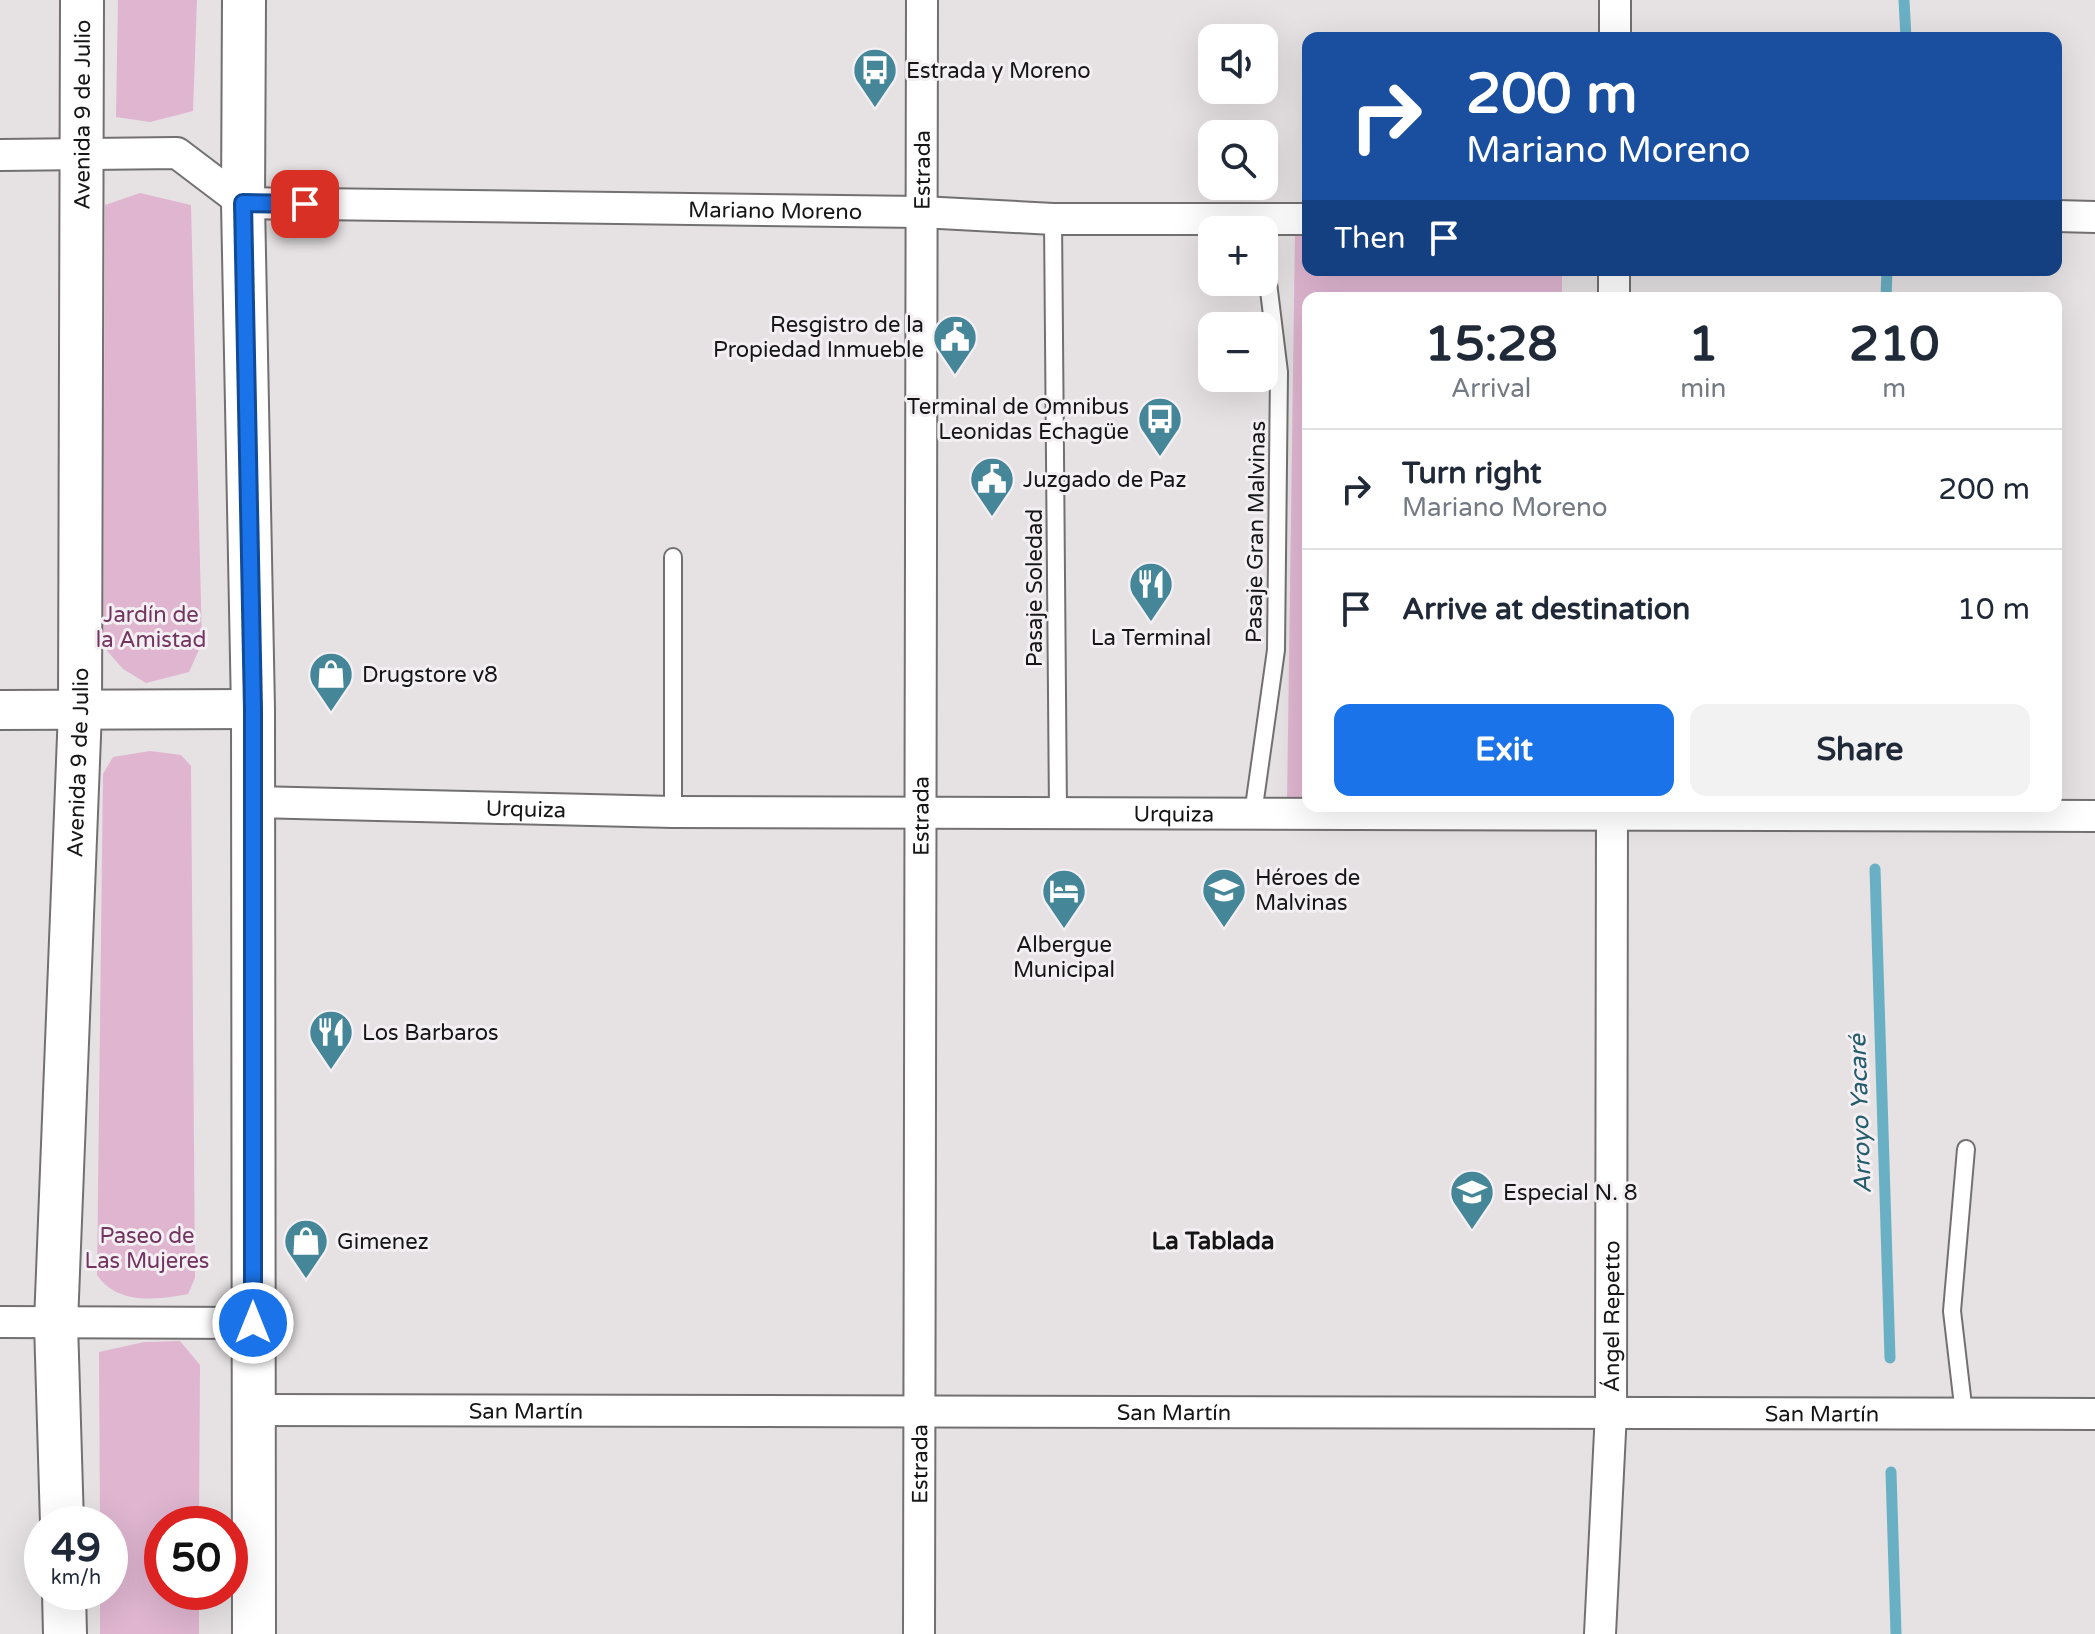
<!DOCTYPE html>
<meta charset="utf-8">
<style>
body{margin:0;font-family:"Varela Round",sans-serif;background:#f2f2f3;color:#1f2937;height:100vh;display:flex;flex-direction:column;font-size:30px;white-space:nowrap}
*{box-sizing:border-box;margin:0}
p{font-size:26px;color:#747a83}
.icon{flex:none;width:44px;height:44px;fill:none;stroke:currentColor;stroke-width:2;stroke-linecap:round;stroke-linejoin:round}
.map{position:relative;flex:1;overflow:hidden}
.drawer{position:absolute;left:1302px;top:292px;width:760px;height:520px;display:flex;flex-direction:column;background:#fff;border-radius:16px;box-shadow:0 8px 32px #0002}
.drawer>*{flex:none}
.guide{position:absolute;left:1302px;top:32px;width:760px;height:244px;border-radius:16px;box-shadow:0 8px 32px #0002;background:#1a4fa0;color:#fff;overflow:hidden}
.fabs{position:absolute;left:1198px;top:24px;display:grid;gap:16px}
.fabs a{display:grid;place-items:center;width:80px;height:80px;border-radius:16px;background:#fff;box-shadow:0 8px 32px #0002;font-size:40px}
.speed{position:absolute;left:24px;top:1506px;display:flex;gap:16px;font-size:40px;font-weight:700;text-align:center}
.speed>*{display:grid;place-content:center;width:104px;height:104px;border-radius:50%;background:#fff;box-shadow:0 8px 32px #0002;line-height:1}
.speed small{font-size:20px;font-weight:400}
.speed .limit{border:12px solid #d22;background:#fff;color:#111}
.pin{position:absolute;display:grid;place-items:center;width:68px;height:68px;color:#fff;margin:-34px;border-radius:16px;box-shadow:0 4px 12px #0006}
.me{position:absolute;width:88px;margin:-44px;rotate:0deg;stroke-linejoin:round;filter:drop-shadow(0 0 6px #0008)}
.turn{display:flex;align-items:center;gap:28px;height:168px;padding:0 32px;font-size:36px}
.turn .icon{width:104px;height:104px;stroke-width:2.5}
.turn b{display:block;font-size:56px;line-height:68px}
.then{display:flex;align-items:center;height:76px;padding:0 32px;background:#0003;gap:16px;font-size:30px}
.eta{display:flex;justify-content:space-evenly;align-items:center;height:136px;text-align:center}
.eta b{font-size:48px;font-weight:700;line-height:56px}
.primary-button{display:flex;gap:16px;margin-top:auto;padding:16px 32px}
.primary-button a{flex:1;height:92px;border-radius:16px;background:#1a73e8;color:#fff;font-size:32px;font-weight:700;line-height:92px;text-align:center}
.primary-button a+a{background:#f2f2f3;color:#1f2937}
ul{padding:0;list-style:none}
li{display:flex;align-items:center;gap:24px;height:120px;padding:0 32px;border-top:2px solid #e0e1e3}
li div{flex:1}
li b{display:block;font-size:30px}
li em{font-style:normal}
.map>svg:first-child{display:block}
.green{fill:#dfb5d0}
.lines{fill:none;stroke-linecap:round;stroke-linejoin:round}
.stream{stroke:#6ab0c4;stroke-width:11}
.service-casing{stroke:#737072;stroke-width:20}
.minor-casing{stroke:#737072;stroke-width:34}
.tertiary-casing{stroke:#737072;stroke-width:42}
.secondary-casing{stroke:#737072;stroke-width:46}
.service{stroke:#fff;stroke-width:16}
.minor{stroke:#fff;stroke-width:30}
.tertiary{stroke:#fff;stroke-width:38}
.secondary{stroke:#fff;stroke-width:42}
.route-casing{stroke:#114b97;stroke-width:20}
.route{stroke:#1a73e8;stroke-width:14}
.labels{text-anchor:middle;stroke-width:6;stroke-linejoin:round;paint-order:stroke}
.poi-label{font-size:22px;fill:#171616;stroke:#f3eff2;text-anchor:start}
.street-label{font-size:22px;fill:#171616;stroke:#f3eff2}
.park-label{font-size:22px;fill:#733460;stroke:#f3eff2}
.water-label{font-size:24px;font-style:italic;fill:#235c6b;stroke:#f3eff2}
.neighbourhood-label{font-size:24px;font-weight:bold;fill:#171616;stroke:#f3eff2}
</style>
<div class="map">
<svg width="2095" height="1634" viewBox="0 0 2095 1634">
<rect width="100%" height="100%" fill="#e6e2e4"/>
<path class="green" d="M 118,0 L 197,0 L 193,111 L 150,122 L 116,117 Z
M 140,193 L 191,205 L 202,643 L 189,672 L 146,683 L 123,669 L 103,646 L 105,205 Z
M 1295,232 L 1308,233 L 1308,270 L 1562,270 L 1562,298 L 1308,298 L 1308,803 L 1287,803 Z
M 150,751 L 181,755 L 191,766 L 195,1278 L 188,1294 C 155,1300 118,1305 97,1275 L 103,774 L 113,757 Z
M 180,1341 L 200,1365 L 199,1524 L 162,1524 L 162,1592 L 199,1592 L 199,1634 L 100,1634 L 100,1592 L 110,1592 L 110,1524 L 100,1524 L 99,1352 L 144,1342 Z"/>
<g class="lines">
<path class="stream" d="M 1904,0 L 1906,38
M 1886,298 L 1887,270
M 1875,869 L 1890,1358
M 1891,1472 L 1896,1634"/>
<g class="service-casing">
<path id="service" d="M 1053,219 L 1058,813
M 673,812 L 673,557
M 1253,814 L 1276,650 L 1279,372 L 1264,250
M 1964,1414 L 1952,1311 L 1966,1149"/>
</g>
<g class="minor-casing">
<g id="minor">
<path d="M 1615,38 L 1615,0"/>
<path id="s1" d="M 0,155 L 177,153 L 243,203 L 921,212 L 1053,219 L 1308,219"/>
<path d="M 2056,216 L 2095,217"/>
<path d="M 1614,298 L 1614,270"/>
<path id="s2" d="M 252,802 L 673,812 L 2095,816"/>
<path d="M 0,1322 L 253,1323"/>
<path id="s3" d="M 254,1410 L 2095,1414"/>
<path id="s4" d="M 919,1634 L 922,0"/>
<path id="s5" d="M 1600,1634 L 1611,1412 L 1612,806"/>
</g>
</g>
<g class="tertiary-casing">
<path id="tertiary" d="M 0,710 L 253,709"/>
</g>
<g class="secondary-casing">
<g id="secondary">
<path d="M 244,0 L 243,203 L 253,709 L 254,1634"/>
<path id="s6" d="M 62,1524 L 56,1323 L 80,711 L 82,0"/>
<path d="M 64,1592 L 65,1634"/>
</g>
</g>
<use href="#service" class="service"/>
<use href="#minor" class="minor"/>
<use href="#tertiary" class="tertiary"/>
<use href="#secondary" class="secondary"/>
</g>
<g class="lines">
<g class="route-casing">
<path id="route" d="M 253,1323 L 253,709 L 243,203 L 305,204"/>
</g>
<use href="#route" class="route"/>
</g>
<defs>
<g id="bus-pin" transform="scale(2.3)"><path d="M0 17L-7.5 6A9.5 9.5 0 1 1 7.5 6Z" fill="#458799" stroke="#f3eff2"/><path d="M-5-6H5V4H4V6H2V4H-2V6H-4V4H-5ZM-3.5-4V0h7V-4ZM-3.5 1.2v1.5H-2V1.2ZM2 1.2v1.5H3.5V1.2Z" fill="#fff"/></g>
<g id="civic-pin" transform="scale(2.3)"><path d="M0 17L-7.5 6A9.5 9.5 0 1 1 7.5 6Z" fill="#458799" stroke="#f3eff2"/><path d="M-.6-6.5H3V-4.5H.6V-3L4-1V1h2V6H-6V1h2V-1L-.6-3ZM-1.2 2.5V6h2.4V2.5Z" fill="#fff"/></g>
<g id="restaurant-pin" transform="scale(2.3)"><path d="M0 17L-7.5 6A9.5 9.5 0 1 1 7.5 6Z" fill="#458799" stroke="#f3eff2"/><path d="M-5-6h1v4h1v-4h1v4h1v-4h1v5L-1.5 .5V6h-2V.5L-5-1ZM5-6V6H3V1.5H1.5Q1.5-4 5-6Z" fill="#fff"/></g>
<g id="shop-pin" transform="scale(2.3)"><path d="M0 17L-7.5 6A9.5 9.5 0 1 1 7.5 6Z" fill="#458799" stroke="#f3eff2"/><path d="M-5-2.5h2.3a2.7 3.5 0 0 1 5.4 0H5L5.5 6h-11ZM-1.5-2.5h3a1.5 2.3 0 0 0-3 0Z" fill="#fff"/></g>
<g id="school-pin" transform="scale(2.3)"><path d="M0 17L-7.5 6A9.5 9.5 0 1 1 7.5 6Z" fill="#458799" stroke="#f3eff2"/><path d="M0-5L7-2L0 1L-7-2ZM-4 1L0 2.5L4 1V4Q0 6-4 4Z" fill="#fff"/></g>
<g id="hotel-pin" transform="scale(2.3)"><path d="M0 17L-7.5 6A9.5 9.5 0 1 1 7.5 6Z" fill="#458799" stroke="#f3eff2"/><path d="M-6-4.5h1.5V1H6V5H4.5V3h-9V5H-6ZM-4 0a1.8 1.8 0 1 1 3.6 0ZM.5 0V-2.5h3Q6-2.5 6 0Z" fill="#fff"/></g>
</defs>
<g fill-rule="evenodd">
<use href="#bus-pin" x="875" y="70"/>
<use href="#civic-pin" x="955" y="337"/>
<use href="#bus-pin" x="1160" y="419"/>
<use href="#civic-pin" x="992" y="479"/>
<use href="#restaurant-pin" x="1151" y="584"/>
<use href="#shop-pin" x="331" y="674"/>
<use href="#school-pin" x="1224" y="890"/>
<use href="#hotel-pin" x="1064" y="891"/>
<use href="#restaurant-pin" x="331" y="1032"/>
<use href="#school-pin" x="1472" y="1192"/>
<use href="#shop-pin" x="306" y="1241"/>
</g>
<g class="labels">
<g class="poi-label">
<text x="906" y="78">Estrada y Moreno</text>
<text x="924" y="332" text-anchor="end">Resgistro de la<tspan x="924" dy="25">Propiedad Inmueble</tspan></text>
<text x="1129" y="414" text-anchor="end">Terminal de Omnibus<tspan x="1129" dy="25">Leonidas Echagüe</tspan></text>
<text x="1023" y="487">Juzgado de Paz</text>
<text x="1151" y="645" text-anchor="middle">La Terminal</text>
<text x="362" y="682">Drugstore v8</text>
<text x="1255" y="885">Héroes de<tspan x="1255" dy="25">Malvinas</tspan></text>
<text x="1064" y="952" text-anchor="middle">Albergue<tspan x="1064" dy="25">Municipal</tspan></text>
<text x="362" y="1040">Los Barbaros</text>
<text x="1503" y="1200">Especial N. 8</text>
<text x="337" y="1249">Gimenez</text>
</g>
<g class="street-label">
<text dy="8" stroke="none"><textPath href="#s6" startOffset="1410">Avenida 9 de Julio</textPath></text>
<text dy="8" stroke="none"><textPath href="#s4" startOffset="1464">Estrada</textPath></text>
<text dy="8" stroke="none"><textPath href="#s1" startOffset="792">Mariano Moreno</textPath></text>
<text transform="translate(1255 532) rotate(-89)" y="8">Pasaje Gran Malvinas</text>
<text transform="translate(1034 588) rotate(-90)" y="8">Pasaje Soledad</text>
<text dy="8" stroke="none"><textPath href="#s6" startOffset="762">Avenida 9 de Julio</textPath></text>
<text dy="8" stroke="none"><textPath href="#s2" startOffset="274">Urquiza</textPath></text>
<text dy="8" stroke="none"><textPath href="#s2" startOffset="922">Urquiza</textPath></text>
<text dy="8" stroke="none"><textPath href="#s4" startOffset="818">Estrada</textPath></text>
<text dy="8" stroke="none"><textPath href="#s5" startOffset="318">Ángel Repetto</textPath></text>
<text dy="8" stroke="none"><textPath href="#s3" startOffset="272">San Martín</textPath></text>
<text dy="8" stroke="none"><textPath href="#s3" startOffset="920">San Martín</textPath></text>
<text dy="8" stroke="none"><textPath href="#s3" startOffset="1568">San Martín</textPath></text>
<text dy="8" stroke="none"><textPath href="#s4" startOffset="170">Estrada</textPath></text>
</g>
<g class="park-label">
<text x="151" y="622">Jardín de<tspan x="151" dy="25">la Amistad</tspan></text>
<text x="147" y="1243">Paseo de<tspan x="147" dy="25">Las Mujeres</tspan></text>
</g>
<g class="water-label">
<text transform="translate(1860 1114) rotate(-92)" y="8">Arroyo Yacaré</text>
</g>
<g class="neighbourhood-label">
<text x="1213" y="1249">La Tablada</text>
</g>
</g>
</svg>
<div class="fabs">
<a><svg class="icon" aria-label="sound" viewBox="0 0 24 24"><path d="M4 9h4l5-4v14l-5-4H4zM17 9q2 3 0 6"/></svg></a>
<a><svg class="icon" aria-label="search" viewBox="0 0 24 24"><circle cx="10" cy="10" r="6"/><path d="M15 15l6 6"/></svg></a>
<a>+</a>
<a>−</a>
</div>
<div class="speed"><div>49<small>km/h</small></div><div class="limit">50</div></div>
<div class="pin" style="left:305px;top:204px;background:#d93025"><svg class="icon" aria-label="arrive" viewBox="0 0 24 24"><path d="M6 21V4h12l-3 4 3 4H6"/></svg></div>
<svg class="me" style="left:253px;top:1323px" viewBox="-20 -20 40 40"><circle r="17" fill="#1a73e8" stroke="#fff" stroke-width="3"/><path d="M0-11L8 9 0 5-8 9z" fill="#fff"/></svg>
<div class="guide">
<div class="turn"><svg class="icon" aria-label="right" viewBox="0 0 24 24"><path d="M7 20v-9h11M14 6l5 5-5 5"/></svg><div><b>200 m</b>Mariano Moreno</div></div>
<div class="then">Then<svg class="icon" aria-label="arrive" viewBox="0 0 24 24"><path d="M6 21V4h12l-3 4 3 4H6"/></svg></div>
</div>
<section class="drawer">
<div class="eta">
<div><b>15:28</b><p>Arrival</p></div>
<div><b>1</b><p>min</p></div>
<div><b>210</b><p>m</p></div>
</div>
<ul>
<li><svg class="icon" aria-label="right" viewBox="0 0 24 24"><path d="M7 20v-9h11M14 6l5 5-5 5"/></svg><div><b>Turn right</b><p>Mariano Moreno</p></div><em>200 m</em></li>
<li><svg class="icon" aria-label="arrive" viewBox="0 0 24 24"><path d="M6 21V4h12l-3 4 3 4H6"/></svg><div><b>Arrive at destination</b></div><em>10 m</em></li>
</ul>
<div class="primary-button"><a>Exit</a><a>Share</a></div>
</section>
</div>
